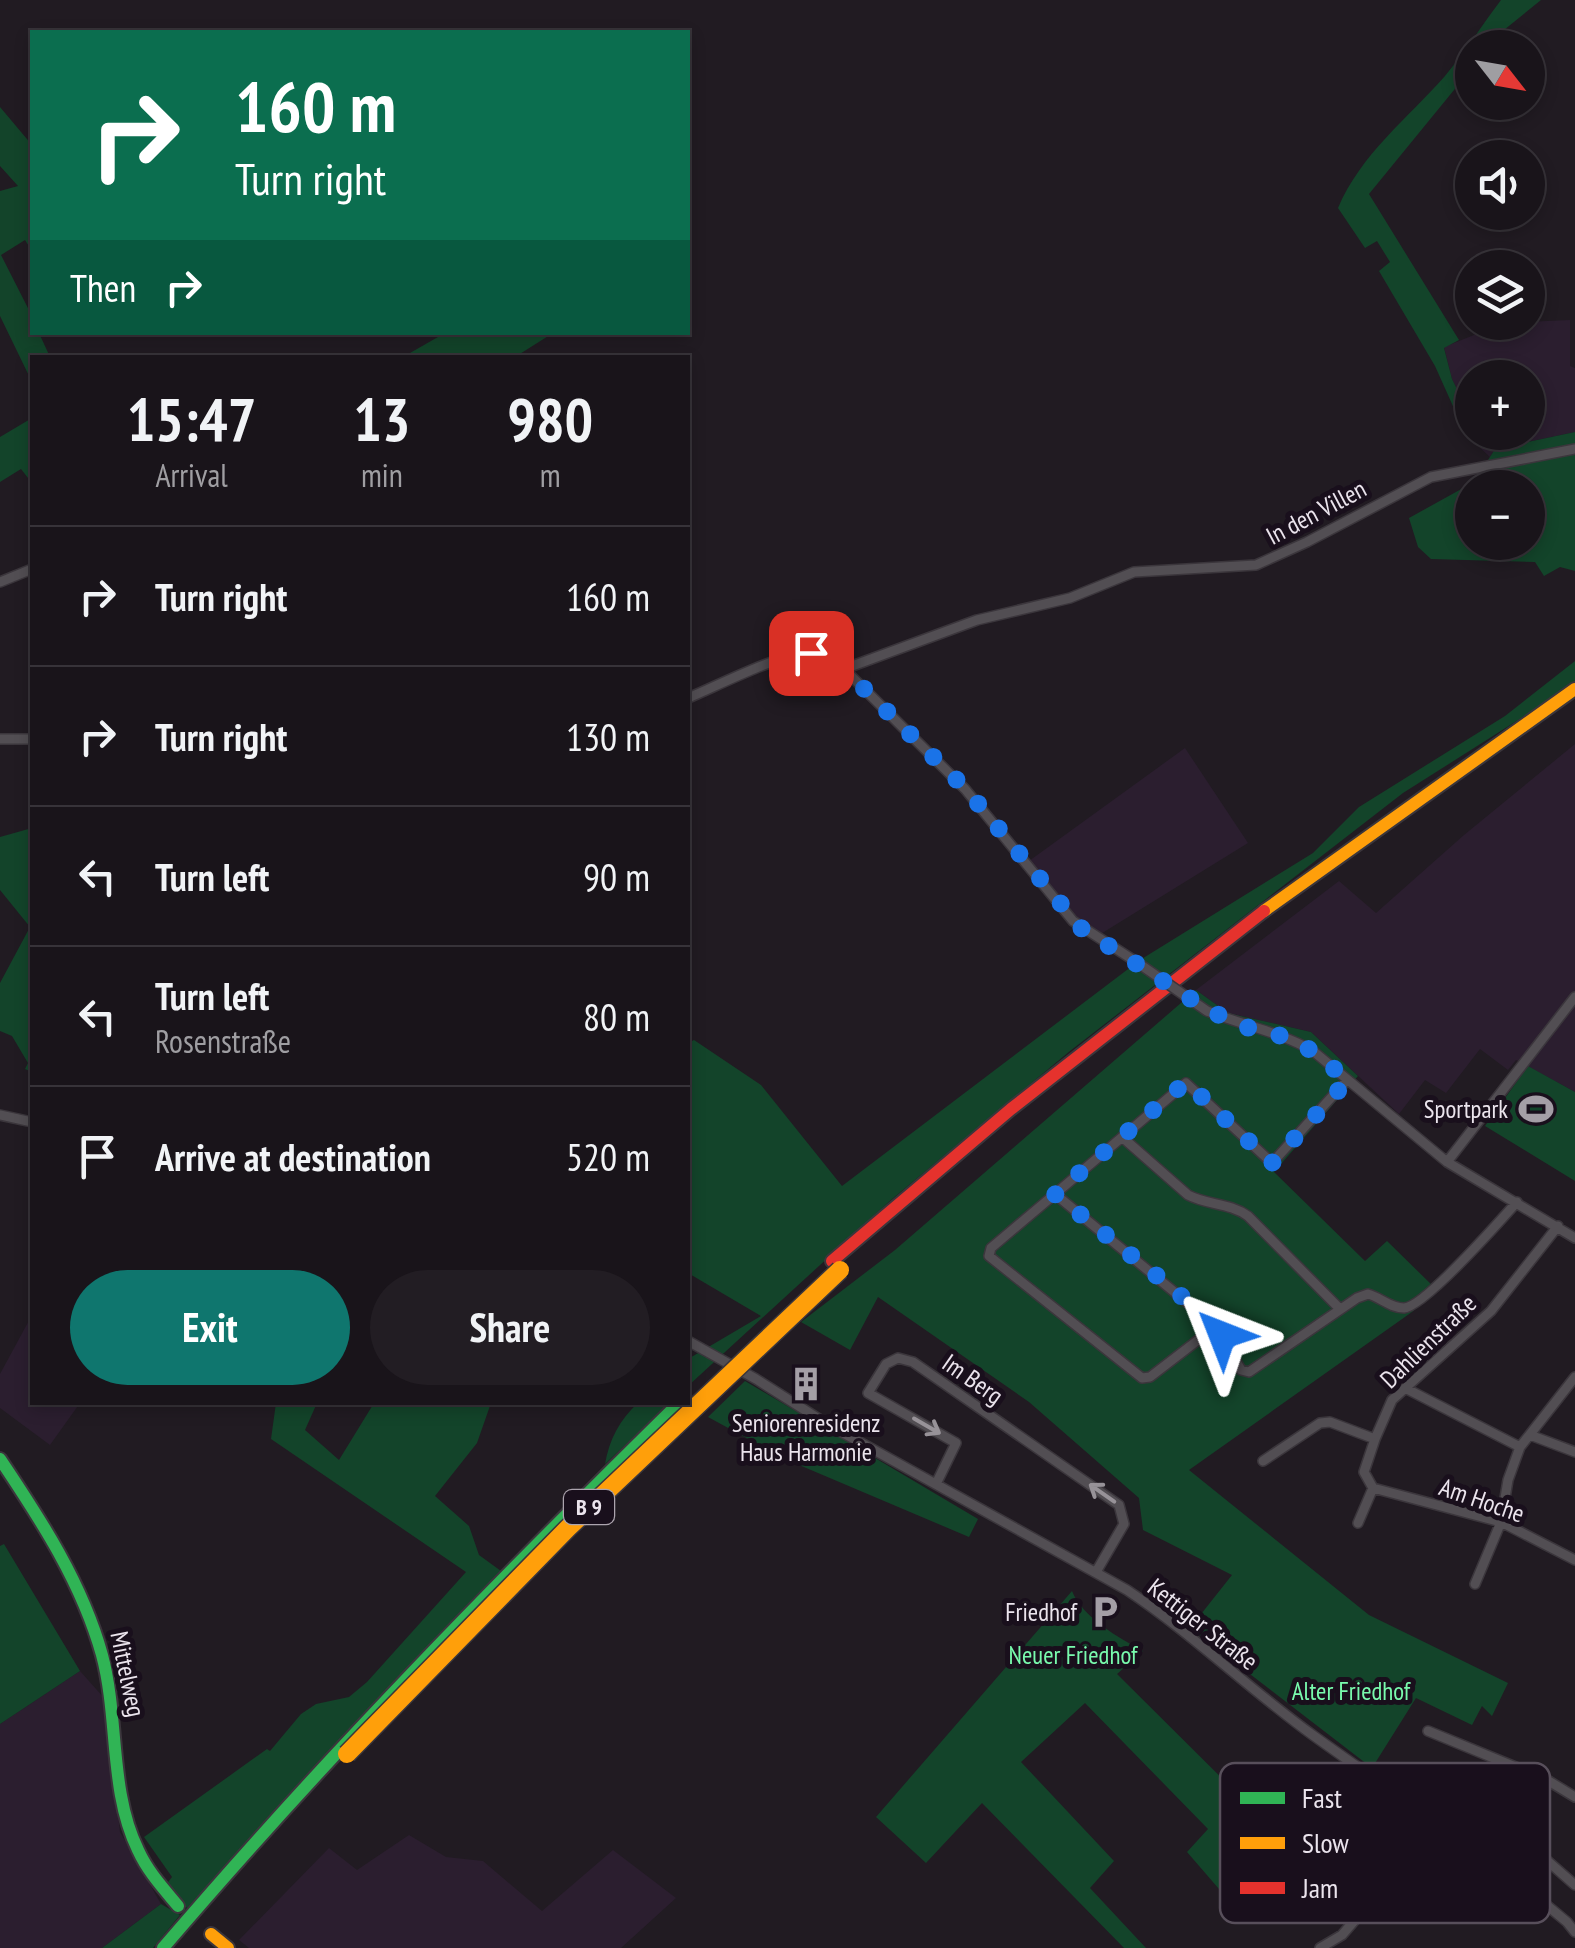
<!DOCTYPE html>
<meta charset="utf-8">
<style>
body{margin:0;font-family:"PT Sans Narrow",sans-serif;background:#221d23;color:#f1f3f6;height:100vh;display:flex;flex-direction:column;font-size:38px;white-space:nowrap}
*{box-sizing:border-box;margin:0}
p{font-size:32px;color:#9f9ea2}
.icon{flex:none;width:55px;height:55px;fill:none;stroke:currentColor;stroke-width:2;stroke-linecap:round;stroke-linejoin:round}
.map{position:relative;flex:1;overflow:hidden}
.drawer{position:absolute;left:30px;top:355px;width:660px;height:1050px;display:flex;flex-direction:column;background:#19141a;border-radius:0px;box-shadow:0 5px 15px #0003,0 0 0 2px #373339}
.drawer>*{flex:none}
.top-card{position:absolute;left:30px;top:30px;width:660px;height:305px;border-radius:0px;box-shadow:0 5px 15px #0003,0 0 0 2px #373339;background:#0b6e4f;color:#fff;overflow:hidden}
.needle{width:65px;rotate:121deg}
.buttons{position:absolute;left:1455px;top:30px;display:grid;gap:20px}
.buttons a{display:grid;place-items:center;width:90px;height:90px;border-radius:50%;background:#19141a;box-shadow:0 5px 15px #0003,0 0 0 2px #373339;font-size:50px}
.pin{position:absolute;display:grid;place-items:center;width:85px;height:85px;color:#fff;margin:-42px;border-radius:20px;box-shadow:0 5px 15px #0006}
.me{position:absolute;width:110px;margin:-55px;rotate:315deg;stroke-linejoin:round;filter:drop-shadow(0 0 8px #0008)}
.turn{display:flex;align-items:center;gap:35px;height:210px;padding:0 40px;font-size:45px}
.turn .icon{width:130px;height:130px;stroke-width:2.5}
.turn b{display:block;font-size:70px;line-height:85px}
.then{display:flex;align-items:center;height:95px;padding:0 40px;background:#0003;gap:20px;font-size:38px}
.eta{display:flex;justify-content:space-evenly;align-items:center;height:170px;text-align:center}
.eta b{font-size:60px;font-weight:700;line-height:70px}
.primary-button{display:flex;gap:20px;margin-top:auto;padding:20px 40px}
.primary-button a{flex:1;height:115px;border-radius:60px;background:#0f766e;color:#fff;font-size:40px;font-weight:700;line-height:115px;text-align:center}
.primary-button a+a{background:#221d23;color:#f1f3f6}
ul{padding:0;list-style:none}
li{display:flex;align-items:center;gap:30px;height:140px;padding:0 40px;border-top:2px solid #373339}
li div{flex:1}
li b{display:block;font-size:38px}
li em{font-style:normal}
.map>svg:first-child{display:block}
.built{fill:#2b1e2f}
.green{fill:#13442a;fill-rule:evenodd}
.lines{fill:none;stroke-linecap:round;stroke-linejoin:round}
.street-casing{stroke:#3b363c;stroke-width:12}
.fast-casing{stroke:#3b363c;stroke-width:16}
.slow-casing{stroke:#3b363c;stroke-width:16}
.jam-casing{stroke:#3b363c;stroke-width:16}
.street{stroke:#524e53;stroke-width:9}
.fast{stroke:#30b455;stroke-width:12}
.slow{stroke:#ff9f0a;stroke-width:12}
.jam{stroke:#e5322d;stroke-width:12}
.street-bridge-casing{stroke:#3b363c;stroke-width:12;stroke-linecap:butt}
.slow-bridge-casing{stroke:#3b363c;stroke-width:21;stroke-linecap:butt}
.street-bridge{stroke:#524e53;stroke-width:9}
.slow-bridge{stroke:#ff9f0a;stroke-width:18}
.oneway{stroke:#979298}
.route{stroke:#1a73e8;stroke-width:18;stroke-dasharray:0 32.4}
.labels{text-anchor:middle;stroke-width:10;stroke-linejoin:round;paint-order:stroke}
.shield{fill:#190f1c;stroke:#aca4ae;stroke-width:2.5}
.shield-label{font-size:22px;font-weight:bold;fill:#ebe4ed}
.street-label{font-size:25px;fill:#ebe4ed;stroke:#190f1c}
.poi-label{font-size:25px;fill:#ebe4ed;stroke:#190f1c;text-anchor:end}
.park-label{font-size:25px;fill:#79faad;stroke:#190f1c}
.key{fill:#190f1c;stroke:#584f5b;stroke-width:2.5}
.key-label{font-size:28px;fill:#ebe4ed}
</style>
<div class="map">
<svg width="1575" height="1948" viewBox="0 0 1575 1948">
<rect width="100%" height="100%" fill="#211b22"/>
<path class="built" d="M 1570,320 L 1570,366 L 1575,368 L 1575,432 L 1495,449 L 1490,457 L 1476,444 L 1478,433 L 1528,432 L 1528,378 L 1472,378 L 1472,419 L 1452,379 L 1444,347 L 1504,323 Z
M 1575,744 L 1575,1092 L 1516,1060 L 1508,1070 L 1480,1049 L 1446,1093 L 1425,1080 L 1399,1114 L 1311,1032 L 1228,1013 L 1196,990 L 1339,881 L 1376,913 L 1464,835 Z
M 1185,748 L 1248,843 L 1099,935 L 1074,917 L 1029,861 Z
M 32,1315 L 32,1402 L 80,1403 L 50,1445 L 0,1408 L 0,1374 Z
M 80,1671 L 105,1699 L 120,1832 L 161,1904 L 102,1948 L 0,1948 L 0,1724 Z
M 409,1835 L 446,1857 L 483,1861 L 542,1911 L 613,1850 L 676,1898 L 621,1948 L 249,1948 L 239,1940 L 329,1848 L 357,1870 Z"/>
<path class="green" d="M 1501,0 L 1541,0 L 1504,30 L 1490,47 L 1472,48 L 1472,68 L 1369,194 L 1459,340 L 1444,348 L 1452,379 L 1472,419 L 1472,432 L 1478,433 L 1476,444 L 1461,424 L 1435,366 L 1379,271 L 1390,262 L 1377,241 L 1365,248 L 1338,208 C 1361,154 1407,119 1445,76 C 1465,52 1482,25 1501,0 Z
M 0,107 L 32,145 L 32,251 L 25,240 L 1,255 L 32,316 L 32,332 L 39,333 L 50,357 L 32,358 L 32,382 L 0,316 L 0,191 L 18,186 L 0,166 Z
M 445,333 L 445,332 L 553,333 L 515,357 L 403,357 Z
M 32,418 L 32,483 L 21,469 L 0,482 L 0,437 Z
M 1575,432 L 1575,571 L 1560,567 L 1544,576 L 1535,562 L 1431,559 L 1418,547 L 1409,518 L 1474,482 L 1495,449 ZM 1472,488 L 1528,488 L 1528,542 L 1472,542 Z
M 1575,661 L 1575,684 L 1403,793 L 1070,1051 L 891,1200 L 688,1386 L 688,1359 L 761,1316 L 688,1273 L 688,1043 L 694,1040 L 761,1085 L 842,1186 L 1140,960 L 1313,853 L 1359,807 L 1505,716 Z
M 32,828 L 32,1072 L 25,1069 L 28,1063 L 12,1036 L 0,1031 L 0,983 L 30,927 L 0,890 L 0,837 Z
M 1196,990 L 1228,1013 L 1311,1032 L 1358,1076 L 1274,1172 L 1365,1261 L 1387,1241 L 1436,1289 L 1412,1312 L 1189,1470 L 1369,1615 L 1508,1683 L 1492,1716 L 1482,1706 L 1472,1725 L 1416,1698 L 1372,1768 L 1190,1628 L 1232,1575 L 1143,1530 L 1139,1498 L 1029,1402 L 878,1297 L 850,1350 L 801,1322 L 895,1250 Z
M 1528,1066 L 1575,1092 L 1575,1181 L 1485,1126 Z
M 745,1381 L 978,1519 L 969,1537 L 785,1459 L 708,1417 Z
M 276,1403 L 317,1403 L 305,1430 L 339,1460 L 374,1403 L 491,1403 L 477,1443 L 435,1496 L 469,1526 L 479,1555 L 501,1571 L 187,1908 L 165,1886 L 172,1877 L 144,1837 L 267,1749 L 270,1751 L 301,1714 L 316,1704 L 349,1697 L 367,1682 L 466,1572 L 271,1439 Z
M 638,1403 L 670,1403 L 605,1464 C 609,1440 620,1419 638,1403 Z
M 4,1544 L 80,1671 L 0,1724 L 0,1546 Z
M 1072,1591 C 1082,1617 1119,1638 1143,1651 L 1117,1674 L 1269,1825 L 1219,1889 L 1187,1852 L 1208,1829 L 1085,1703 L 1021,1762 L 1114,1861 L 1090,1888 L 1146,1948 L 1124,1948 L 982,1803 L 926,1863 L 876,1817 Z
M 161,1904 L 180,1915 L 153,1948 L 102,1948 Z"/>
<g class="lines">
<g class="street-casing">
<path id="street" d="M 0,582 L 32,569
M 844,669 L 977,620 L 1070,598 L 1134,572 L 1256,565 L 1307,542 L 1431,477 L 1575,449
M 688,698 C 717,686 779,654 808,653 C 821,653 834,663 844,669 L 965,789 L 1073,921 L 1138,963
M 0,739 L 32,739
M 1207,1011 C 1242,1025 1280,1032 1313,1051 L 1447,1162 L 1575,1238
M 1347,1080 L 1272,1163 L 1186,1083 L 1055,1194 L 1206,1318 L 1221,1335 L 1241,1370 L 1249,1372 L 1357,1298 L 1368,1294 C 1380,1297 1390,1308 1404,1308 C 1424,1307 1500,1221 1517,1202
M 0,1115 L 32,1122
M 1122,1137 L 1188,1195 C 1207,1205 1230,1203 1248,1216 L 1339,1308
M 1447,1162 L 1575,997
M 1055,1194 L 991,1248 L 989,1256 L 1142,1378 L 1150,1377 L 1215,1327
M 688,1341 L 756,1379 L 827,1424 L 1127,1590 C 1193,1634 1250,1690 1314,1736 C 1399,1797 1487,1854 1567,1922 L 1575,1932
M 1405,1388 L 1520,1447
M 1530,1435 L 1575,1452
M 1375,1439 L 1364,1472 L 1373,1488 L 1501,1522 L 1575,1560
M 1263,1461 L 1320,1423 L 1330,1422 L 1375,1439 L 1392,1400 L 1491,1311 L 1558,1226
M 936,1484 L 956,1443 L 868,1393 L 886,1364 L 898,1358 L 913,1362 L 1119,1505 L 1124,1524 L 1096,1572
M 1358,1523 L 1373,1488
M 1475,1584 L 1501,1522 L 1508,1480 L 1520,1447 L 1575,1377
M 1428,1731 L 1547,1780 L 1575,1797
M 1479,1801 L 1575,1885
M 1320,1948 L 1342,1935 L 1437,1825"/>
</g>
<g class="fast-casing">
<path id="fast" d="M 0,1459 C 41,1520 82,1583 102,1655 C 119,1718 109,1791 138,1850 C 148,1872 163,1888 178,1906
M 163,1948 C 326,1757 501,1578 680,1402"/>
</g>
<g class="slow-casing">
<path id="slow" d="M 1264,911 L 1575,689
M 211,1934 L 228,1948"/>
</g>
<g class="jam-casing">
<path id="jam" d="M 832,1261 L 1011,1109 L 1264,911"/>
</g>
<use href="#street" class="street"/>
<use href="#fast" class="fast"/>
<use href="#slow" class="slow"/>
<use href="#jam" class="jam"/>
<g class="street-bridge-casing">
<path id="street-bridge" d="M 1138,963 L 1207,1011"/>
</g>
<g class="slow-bridge-casing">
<path id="slow-bridge" d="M 347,1754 L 568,1528 L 840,1270"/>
</g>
<use href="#street-bridge" class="street-bridge"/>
<use href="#slow-bridge" class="slow-bridge"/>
</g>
<defs><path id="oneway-shaft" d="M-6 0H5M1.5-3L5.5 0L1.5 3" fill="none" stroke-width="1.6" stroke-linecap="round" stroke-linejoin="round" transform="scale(2.5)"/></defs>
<g class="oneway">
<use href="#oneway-shaft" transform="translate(927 1426) rotate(30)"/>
<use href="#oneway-shaft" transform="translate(1102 1493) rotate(-145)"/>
</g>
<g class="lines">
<path class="route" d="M 811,653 L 844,669 L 966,789 L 1081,928 L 1208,1010 L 1246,1027 L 1290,1038 L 1312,1051 L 1348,1080 L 1272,1163 L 1186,1082 L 1055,1194 L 1177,1292 L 1222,1335"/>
</g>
<defs>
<g id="stadium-bare" transform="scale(2.7)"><path d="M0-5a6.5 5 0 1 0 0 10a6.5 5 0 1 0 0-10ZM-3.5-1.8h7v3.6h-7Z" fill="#a49ea6" stroke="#190f1c" stroke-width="2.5" paint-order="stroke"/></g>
<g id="building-bare" transform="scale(2.7)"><path d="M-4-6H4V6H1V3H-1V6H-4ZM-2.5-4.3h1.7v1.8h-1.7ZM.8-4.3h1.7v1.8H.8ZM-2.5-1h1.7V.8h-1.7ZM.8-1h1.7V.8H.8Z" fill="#a49ea6" stroke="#190f1c" stroke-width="2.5" paint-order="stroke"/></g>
<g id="parking-bare" transform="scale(2.7)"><path d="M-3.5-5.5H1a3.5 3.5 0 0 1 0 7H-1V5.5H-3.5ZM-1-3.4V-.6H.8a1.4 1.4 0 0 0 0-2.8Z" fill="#a49ea6" stroke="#190f1c" stroke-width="2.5" paint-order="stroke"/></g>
</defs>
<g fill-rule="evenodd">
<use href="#stadium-bare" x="1536" y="1109"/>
<use href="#building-bare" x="806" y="1384"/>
<use href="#parking-bare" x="1105" y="1612"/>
</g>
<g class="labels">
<rect class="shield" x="564" y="1490" width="50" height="34" rx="8"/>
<g class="shield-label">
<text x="589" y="1515">B 9</text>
</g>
<g class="street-label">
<text transform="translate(1316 512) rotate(-28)" y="9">In den Villen</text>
<text transform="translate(1428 1341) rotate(-44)" y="9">Dahlienstraße</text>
<text transform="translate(973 1379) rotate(35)" y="9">Im Berg</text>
<text transform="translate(1482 1500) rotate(19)" y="9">Am Hoche</text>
<text transform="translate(1203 1624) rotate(38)" y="9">Kettiger Straße</text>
<text transform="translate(128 1674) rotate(78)" y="9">Mittelweg</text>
</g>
<g class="poi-label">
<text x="1508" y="1118">Sportpark</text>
<text x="806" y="1432" text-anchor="middle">Seniorenresidenz<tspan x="806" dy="29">Haus Harmonie</tspan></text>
<text x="1077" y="1621">Friedhof</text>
</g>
<g class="park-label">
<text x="1073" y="1664">Neuer Friedhof</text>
<text x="1351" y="1700">Alter Friedhof</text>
</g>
</g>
<rect x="1220" y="1763" width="330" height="160" rx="15" class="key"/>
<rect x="1240" y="1792" width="45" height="12" fill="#30b455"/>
<rect x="1240" y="1837" width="45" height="12" fill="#ff9f0a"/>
<rect x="1240" y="1882" width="45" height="12" fill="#e5322d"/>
<g class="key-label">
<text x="1302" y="1808">Fast</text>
<text x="1302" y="1853">Slow</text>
<text x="1302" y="1898">Jam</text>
</g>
</svg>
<div class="buttons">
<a><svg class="needle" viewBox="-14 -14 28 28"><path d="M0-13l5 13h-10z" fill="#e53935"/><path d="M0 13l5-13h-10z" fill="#9f9ea2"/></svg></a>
<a><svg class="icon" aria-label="sound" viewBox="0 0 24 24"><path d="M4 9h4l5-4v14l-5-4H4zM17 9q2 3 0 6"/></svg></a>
<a><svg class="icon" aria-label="layers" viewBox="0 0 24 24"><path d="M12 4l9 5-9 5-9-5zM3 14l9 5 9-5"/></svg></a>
<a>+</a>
<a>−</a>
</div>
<div class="pin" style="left:811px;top:653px;background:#d93025"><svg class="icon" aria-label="arrive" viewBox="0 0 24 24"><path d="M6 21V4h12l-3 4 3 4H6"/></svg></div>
<svg class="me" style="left:1222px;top:1335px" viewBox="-20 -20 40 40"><path d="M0-17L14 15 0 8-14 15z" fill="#1a73e8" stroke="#fff" stroke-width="4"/></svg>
<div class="top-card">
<div class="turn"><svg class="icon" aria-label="right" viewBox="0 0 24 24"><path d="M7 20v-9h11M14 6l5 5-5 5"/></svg><div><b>160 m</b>Turn right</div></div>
<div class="then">Then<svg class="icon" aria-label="right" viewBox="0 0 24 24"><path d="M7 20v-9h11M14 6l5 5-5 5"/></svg></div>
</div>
<section class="drawer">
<div class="eta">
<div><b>15:47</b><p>Arrival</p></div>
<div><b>13</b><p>min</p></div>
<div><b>980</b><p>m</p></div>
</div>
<ul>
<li><svg class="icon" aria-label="right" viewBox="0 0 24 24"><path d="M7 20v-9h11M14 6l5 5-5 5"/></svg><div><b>Turn right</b></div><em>160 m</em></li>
<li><svg class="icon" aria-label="right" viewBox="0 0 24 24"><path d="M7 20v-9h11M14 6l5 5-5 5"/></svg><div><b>Turn right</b></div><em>130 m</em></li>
<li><svg class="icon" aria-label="left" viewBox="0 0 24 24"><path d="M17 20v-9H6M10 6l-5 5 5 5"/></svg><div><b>Turn left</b></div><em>90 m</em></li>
<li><svg class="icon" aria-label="left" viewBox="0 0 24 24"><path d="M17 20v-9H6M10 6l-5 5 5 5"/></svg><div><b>Turn left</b><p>Rosenstraße</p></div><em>80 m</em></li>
<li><svg class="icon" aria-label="arrive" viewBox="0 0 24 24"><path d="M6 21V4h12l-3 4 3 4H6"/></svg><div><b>Arrive at destination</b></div><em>520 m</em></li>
</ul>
<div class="primary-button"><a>Exit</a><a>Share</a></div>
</section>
</div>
